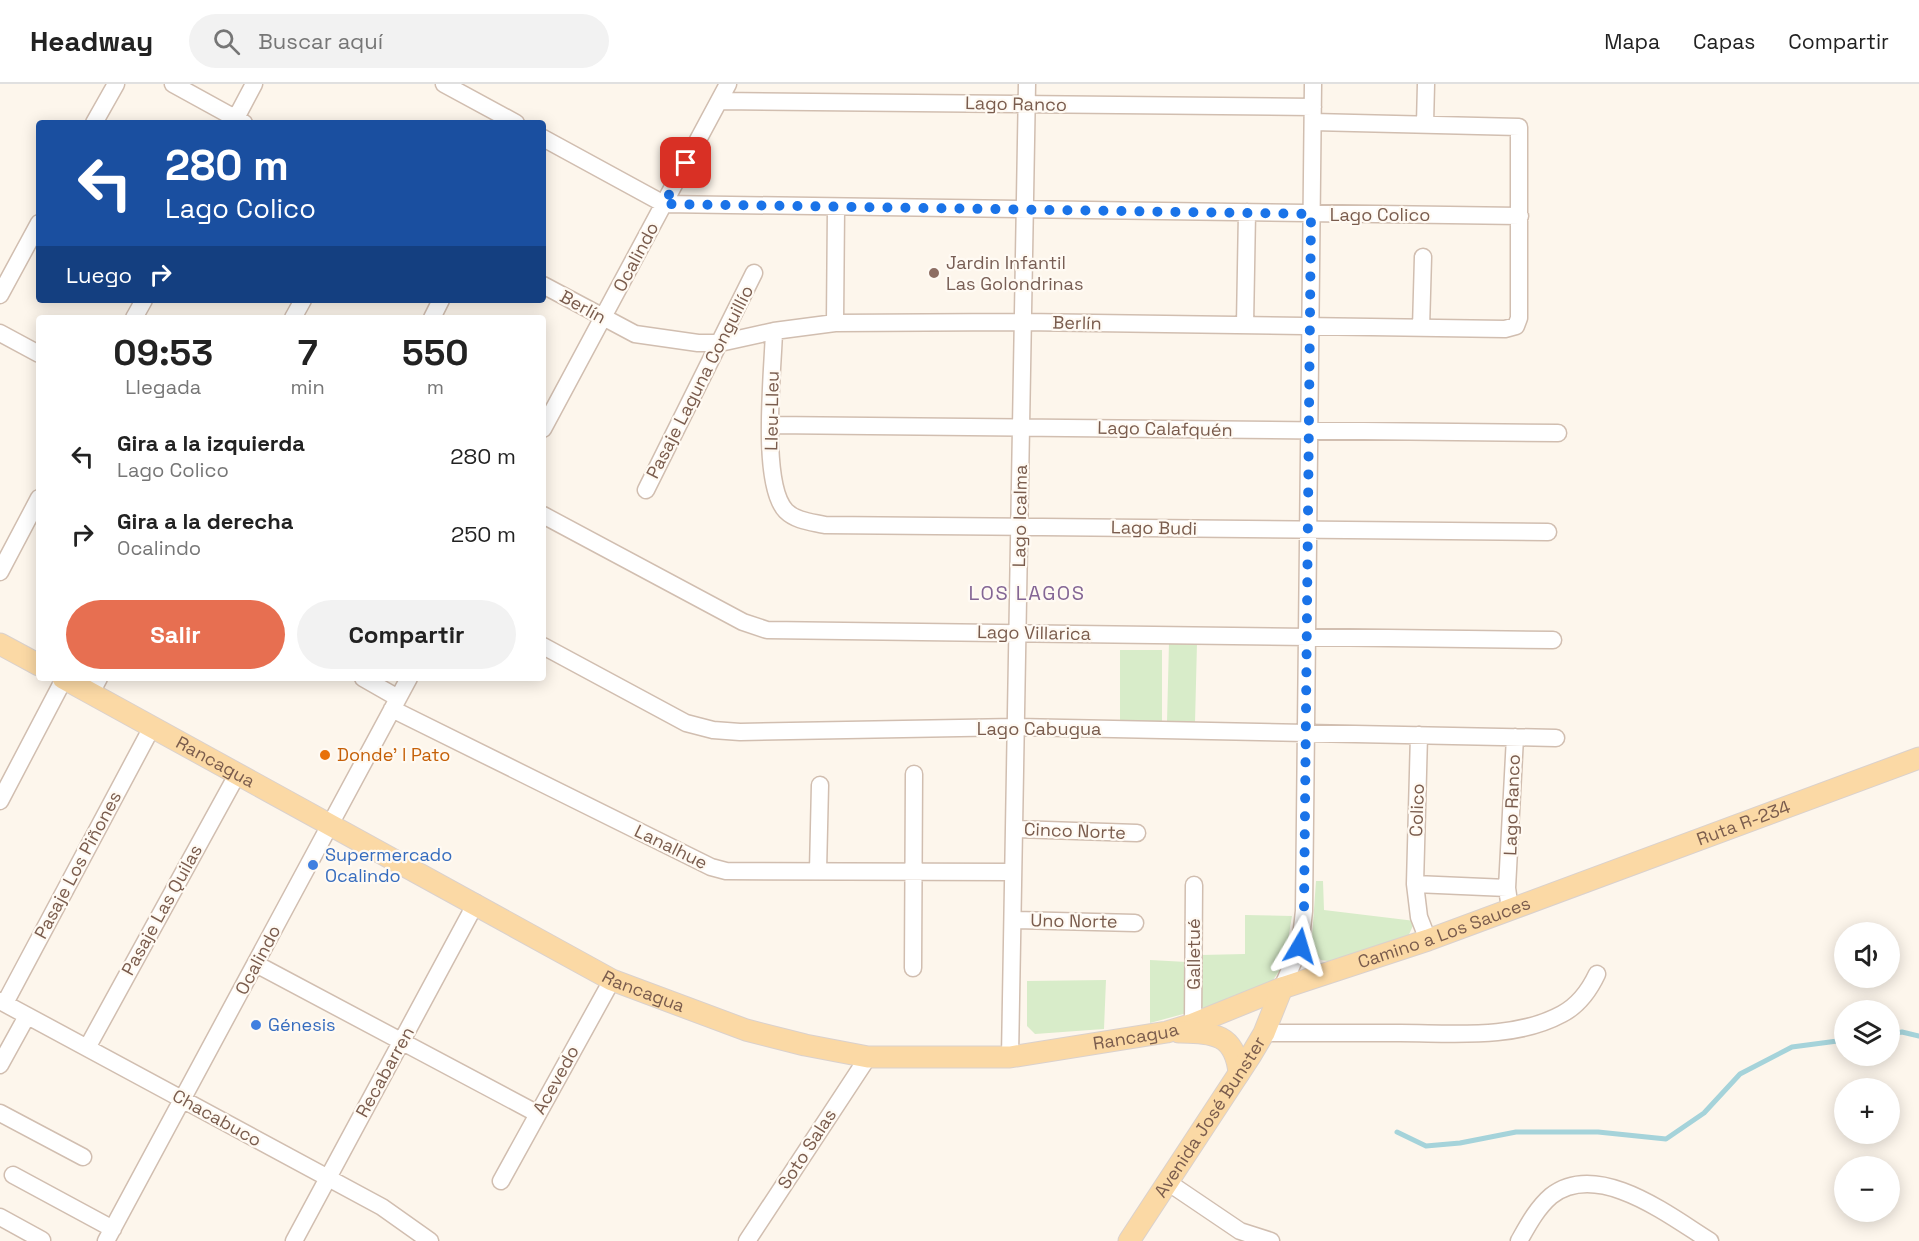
<!DOCTYPE html>
<html lang="es">
<meta charset="utf-8">
<style>
body{margin:0;font-family:"Space Grotesk",sans-serif;background:#f2f2f2;color:#222;height:100vh;display:flex;flex-direction:column;font-size:22px;white-space:nowrap}
*{box-sizing:border-box;margin:0}
p{font-size:20px;color:#767676}
.icon{flex:none;width:33px;height:33px;fill:none;stroke:currentColor;stroke-width:2;stroke-linecap:round;stroke-linejoin:round}
.map{position:relative;flex:1;overflow:hidden}
.side{position:absolute;left:36px;top:231px;width:510px;height:366px;display:flex;flex-direction:column;background:#fff;border-radius:6px;box-shadow:0 3px 15px #0003}
.side>*{flex:none}
.banner{position:absolute;left:36px;top:36px;width:510px;height:183px;border-radius:6px;box-shadow:0 3px 15px #0003;background:#1a4fa0;color:#fff;overflow:hidden}
.controls{position:absolute;left:1834px;top:838px;display:grid;gap:12px}
.controls a{display:grid;place-items:center;width:66px;height:66px;border-radius:50%;background:#fff;box-shadow:0 3px 15px #0003;font-size:30px}
.pin{position:absolute;display:grid;place-items:center;width:51px;height:51px;color:#fff;margin:-26px;border-radius:12px;box-shadow:0 3px 9px #0006}
.me{position:absolute;width:66px;margin:-33px;rotate:7deg;stroke-linejoin:round;filter:drop-shadow(0 0 4px #0008)}
.turn{display:flex;align-items:center;gap:21px;height:126px;padding:0 30px;font-size:27px}
.turn .icon{width:78px;height:78px;stroke-width:2.5}
.turn b{display:block;font-size:42px;line-height:51px}
.then{display:flex;align-items:center;height:57px;padding:0 30px;background:#0003;gap:12px;font-size:22px}
.eta{display:flex;justify-content:space-evenly;align-items:center;height:102px;text-align:center}
.eta b{font-size:36px;font-weight:700;line-height:42px}
.primary-button{display:flex;gap:12px;margin-top:auto;padding:12px 30px}
.primary-button a{flex:1;height:69px;border-radius:36px;background:#e76f51;color:#fff;font-size:24px;font-weight:700;line-height:69px;text-align:center}
.primary-button a+a{background:#f2f2f2;color:#222}
ul{padding:0;list-style:none}
li{display:flex;align-items:center;gap:18px;height:78px;padding:0 30px}
li div{flex:1}
li b{display:block;font-size:22px}
li em{font-style:normal}
header{display:flex;align-items:center;gap:36px;box-sizing:border-box;height:84px;padding:0 30px;background:#fff;border-bottom:2px solid #e0e0e0}
header strong{font-size:28px}
nav{display:flex;gap:33px;margin-inline-start:auto;font-size:21px}
.search{width:420px;height:54px;background:#f2f2f2;display:flex;align-items:center;gap:15px;box-sizing:border-box;padding:0 21px;border-radius:33px;color:#767676;font-size:22px}
.map>svg:first-child{display:block}
.green{fill:#d8ecc9}
.lines{fill:none;stroke-linecap:round;stroke-linejoin:round}
.stream{stroke:#a5d3da;stroke-width:5}
.minor-casing{stroke:#d1beb0;stroke-width:19}
.major-casing{stroke:#dad1cd;stroke-width:23}
.minor{stroke:#fff;stroke-width:16}
.major{stroke:#fbd9a5;stroke-width:21}
.route{stroke:#1a73e8;stroke-width:10;stroke-dasharray:0 18}
.education-dot{fill:#8d6e63;stroke:#fffaf3;stroke-width:2}
.food-dot{fill:#e8710a;stroke:#fffaf3;stroke-width:2}
.shop-dot{fill:#3f7fe0;stroke:#fffaf3;stroke-width:2}
.labels{text-anchor:middle;stroke-width:4.5;stroke-linejoin:round;paint-order:stroke}
.street-label{font-size:18px;fill:#7a5c4d;stroke:#fffaf3}
.education-label{font-size:18px;fill:#785e54;stroke:#fffaf3;text-anchor:start}
.food-label{font-size:18px;fill:#c56008;stroke:#fffaf3;text-anchor:start}
.shop-label{font-size:18px;fill:#366cbe;stroke:#fffaf3;text-anchor:start}
.neighbourhood-label{font-size:20px;letter-spacing:1.5px;fill:#846695;stroke:#fffaf3}
</style>
<header>
<strong>Headway</strong>
<div class="search"><svg class="icon" aria-label="search" viewBox="0 0 24 24"><circle cx="10" cy="10" r="6"/><path d="M15 15l6 6"/></svg>Buscar aquí</div>
<nav><a>Mapa</a><a>Capas</a><a>Compartir</a></nav>
</header>
<div class="map">
<svg width="1919" height="1157" viewBox="0 0 1919 1157">
<rect width="100%" height="100%" fill="#fdf6ec"/>
<path class="green" d="M 1169,558 L 1197,559 L 1195,639 L 1167,638 Z
M 1120,566 L 1162,566 L 1162,640 L 1120,640 Z
M 1316,797 L 1323,797 L 1324,826 L 1415,837 L 1407,855 L 1340,879 L 1321,876 L 1311,867 Z
M 1245,831 L 1292,832 L 1284,880 L 1268,903 L 1199,929 L 1201,871 L 1245,870 Z
M 1150,876 L 1187,878 L 1187,929 L 1150,939 Z
M 1106,896 L 1104,945 L 1035,950 L 1027,942 L 1027,897 Z"/>
<g class="lines">
<path class="stream" d="M 1890,950 L 1902,948 L 1919,952
M 1397,1048 L 1426,1062 L 1460,1059 L 1516,1048 L 1598,1048 L 1666,1055 L 1704,1029 L 1740,990 L 1792,963 L 1845,956"/>
<g class="minor-casing">
<path id="minor" d="M 173,0 L 244,39
M 444,0 L 516,39
M 719,17 L 1313,23
M 236,34 L 254,0
M 94,39 L 116,0
M 1425,40 L 1426,0
M 543,54 L 664,120 L 1520,132
M 543,201 L 635,250 L 698,259 L 720,259 L 774,247 L 835,239 L 1023,238 L 1505,245 L 1516,242 L 1519,234 L 1519,43 L 1313,38
M 0,211 L 39,139
M 134,234 L 144,216
M 293,234 L 303,216
M 432,234 L 441,216
M 835,239 L 836,124
M 1245,241 L 1247,128
M 1421,244 L 1423,173
M 774,247 C 773,286 760,400 786,427 C 796,437 812,438 825,441 L 1548,448
M 0,249 L 39,270
M 771,341 L 1558,349
M 543,345 L 728,0
M 646,406 L 754,189
M 543,431 L 743,538 L 767,546 L 1553,556
M 0,488 L 39,414
M 543,562 L 686,639 L 713,646 L 740,648 L 1016,643 L 1556,654
M 363,594 L 398,614
M 91,609 L 99,594
M 392,625 L 711,783 L 726,787 L 1013,788
M 0,717 L 64,595
M 1014,745 L 1137,749
M 818,787 L 820,701
M 1415,800 L 1419,651
M 1510,825 L 1507,804 L 1515,653
M 1013,836 L 1135,839
M 1428,856 L 1419,833 L 1415,800 L 1507,804
M 256,880 L 538,1030
M 913,884 L 914,690
M 1282,904 L 1300,862 L 1304,827 L 1313,0
M 0,917 L 382,1123 L 430,1157
M 5,919 L 152,643
M 1193,940 L 1194,801
M 1264,949 C 1309,949 1355,949 1400,949 C 1453,949 1514,956 1562,930 C 1579,921 1589,907 1597,890
M 87,964 L 238,689
M 1010,973 L 1027,0
M 0,981 L 27,932
M 0,1029 L 83,1073
M 13,1091 L 113,1145
M 501,1097 L 612,896
M 1169,1099 L 1240,1147 L 1271,1157
M 0,1133 L 42,1156
M 106,1157 L 409,594
M 294,1157 L 476,819
M 747,1157 L 868,973
M 1519,1157 C 1528,1141 1537,1124 1551,1112 C 1598,1075 1671,1133 1710,1157"/>
</g>
<g class="major-casing">
<g id="major">
<path d="M 0,560 L 39,581"/>
<path id="s1" d="M 63,594 L 612,896 L 746,946 L 805,961 L 868,973 L 1010,973 L 1167,948 L 1193,940 L 1282,904 L 1428,856 L 1919,674"/>
<path d="M 1179,948 C 1213,949 1235,949 1239,989"/>
<path id="s2" d="M 1129,1157 L 1251,971 L 1264,949 L 1282,904"/>
</g>
</g>
<use href="#minor" class="minor"/>
<use href="#major" class="major"/>
</g>
<g class="lines">
<path class="route" d="M 686,79 L 664,120 L 1311,130 L 1304,827 L 1300,862"/>
</g>
<circle class="education-dot" cx="934" cy="189" r="6"/>
<circle class="food-dot" cx="325" cy="671" r="6"/>
<g class="shop-dot">
<circle cx="313" cy="781" r="6"/>
<circle cx="256" cy="941" r="6"/>
</g>
<g class="labels">
<g class="street-label">
<text transform="translate(1016 20) rotate(1)" y="6">Lago Ranco</text>
<text x="1380" y="137">Lago Colico</text>
<text transform="translate(636 173) rotate(-62)" y="6">Ocalindo</text>
<text transform="translate(583 223) rotate(29)" y="6">Berlín</text>
<text transform="translate(1077 239) rotate(1)" y="6">Berlín</text>
<text transform="translate(700 298) rotate(-63)" y="6">Pasaje Laguna Conguillío</text>
<text transform="translate(772 327) rotate(-89)" y="6">Lleu-Lleu</text>
<text transform="translate(1165 345) rotate(1)" y="6">Lago Calafquén</text>
<text transform="translate(1020 432) rotate(-89)" y="6">Lago Icalma</text>
<text transform="translate(1154 444) rotate(1)" y="6">Lago Budi</text>
<text transform="translate(1034 549) rotate(1)" y="6">Lago Villarica</text>
<text x="1039" y="651">Lago Cabugua</text>
<text dy="6" stroke="none"><textPath href="#s1" startOffset="174">Rancagua</textPath></text>
<text transform="translate(1512 721) rotate(-88)" y="6">Lago Ranco</text>
<text transform="translate(1417 726) rotate(-88)" y="6">Colico</text>
<text dy="6" stroke="none"><textPath href="#s1" startOffset="1809">Ruta R-234</textPath></text>
<text transform="translate(1075 747) rotate(2)" y="6">Cinco Norte</text>
<text transform="translate(671 763) rotate(26)" y="6">Lanalhue</text>
<text transform="translate(78 781) rotate(-62)" y="6">Pasaje Los Piñones</text>
<text transform="translate(162 826) rotate(-61)" y="6">Pasaje Las Quilas</text>
<text transform="translate(1074 837) rotate(1)" y="6">Uno Norte</text>
<text dy="6" stroke="none"><textPath href="#s1" startOffset="1490">Camino a Los Sauces</textPath></text>
<text transform="translate(1194 870) rotate(-90)" y="6">Galletué</text>
<text transform="translate(258 876) rotate(-62)" y="6">Ocalindo</text>
<text dy="6" stroke="none"><textPath href="#s1" startOffset="660">Rancagua</textPath></text>
<text dy="6" stroke="none"><textPath href="#s1" startOffset="1164">Rancagua</textPath></text>
<text transform="translate(385 988) rotate(-61)" y="6">Recabarren</text>
<text transform="translate(556 996) rotate(-61)" y="6">Acevedo</text>
<text dy="6" stroke="none"><textPath href="#s2" startOffset="148">Avenida José Bunster</textPath></text>
<text transform="translate(217 1034) rotate(29)" y="6">Chacabuco</text>
<text transform="translate(807 1065) rotate(-57)" y="6">Soto Salas</text>
</g>
<g class="education-label">
<text x="946" y="185">Jardin Infantil<tspan x="946" dy="21">Las Golondrinas</tspan></text>
</g>
<g class="food-label">
<text x="337" y="677">Donde' l Pato</text>
</g>
<g class="shop-label">
<text x="325" y="777">Supermercado<tspan x="325" dy="21">Ocalindo</tspan></text>
<text x="268" y="947">Génesis</text>
</g>
<g class="neighbourhood-label">
<text x="1027" y="516">LOS LAGOS</text>
</g>
</g>
</svg>
<div class="controls">
<a><svg class="icon" aria-label="sound" viewBox="0 0 24 24"><path d="M4 9h4l5-4v14l-5-4H4zM17 9q2 3 0 6"/></svg></a>
<a><svg class="icon" aria-label="layers" viewBox="0 0 24 24"><path d="M12 4l9 5-9 5-9-5zM3 14l9 5 9-5"/></svg></a>
<a>+</a>
<a>−</a>
</div>
<div class="pin" style="left:686px;top:79px;background:#d93025"><svg class="icon" aria-label="arrive" viewBox="0 0 24 24"><path d="M6 21V4h12l-3 4 3 4H6"/></svg></div>
<svg class="me" style="left:1300px;top:862px" viewBox="-20 -20 40 40"><path d="M0-17L14 15 0 8-14 15z" fill="#1a73e8" stroke="#fff" stroke-width="4"/></svg>
<div class="banner">
<div class="turn"><svg class="icon" aria-label="left" viewBox="0 0 24 24"><path d="M17 20v-9H6M10 6l-5 5 5 5"/></svg><div><b>280 m</b>Lago Colico</div></div>
<div class="then">Luego<svg class="icon" aria-label="right" viewBox="0 0 24 24"><path d="M7 20v-9h11M14 6l5 5-5 5"/></svg></div>
</div>
<section class="side">
<div class="eta">
<div><b>09:53</b><p>Llegada</p></div>
<div><b>7</b><p>min</p></div>
<div><b>550</b><p>m</p></div>
</div>
<ul>
<li><svg class="icon" aria-label="left" viewBox="0 0 24 24"><path d="M17 20v-9H6M10 6l-5 5 5 5"/></svg><div><b>Gira a la izquierda</b><p>Lago Colico</p></div><em>280 m</em></li>
<li><svg class="icon" aria-label="right" viewBox="0 0 24 24"><path d="M7 20v-9h11M14 6l5 5-5 5"/></svg><div><b>Gira a la derecha</b><p>Ocalindo</p></div><em>250 m</em></li>
</ul>
<div class="primary-button"><a>Salir</a><a>Compartir</a></div>
</section>
</div>
